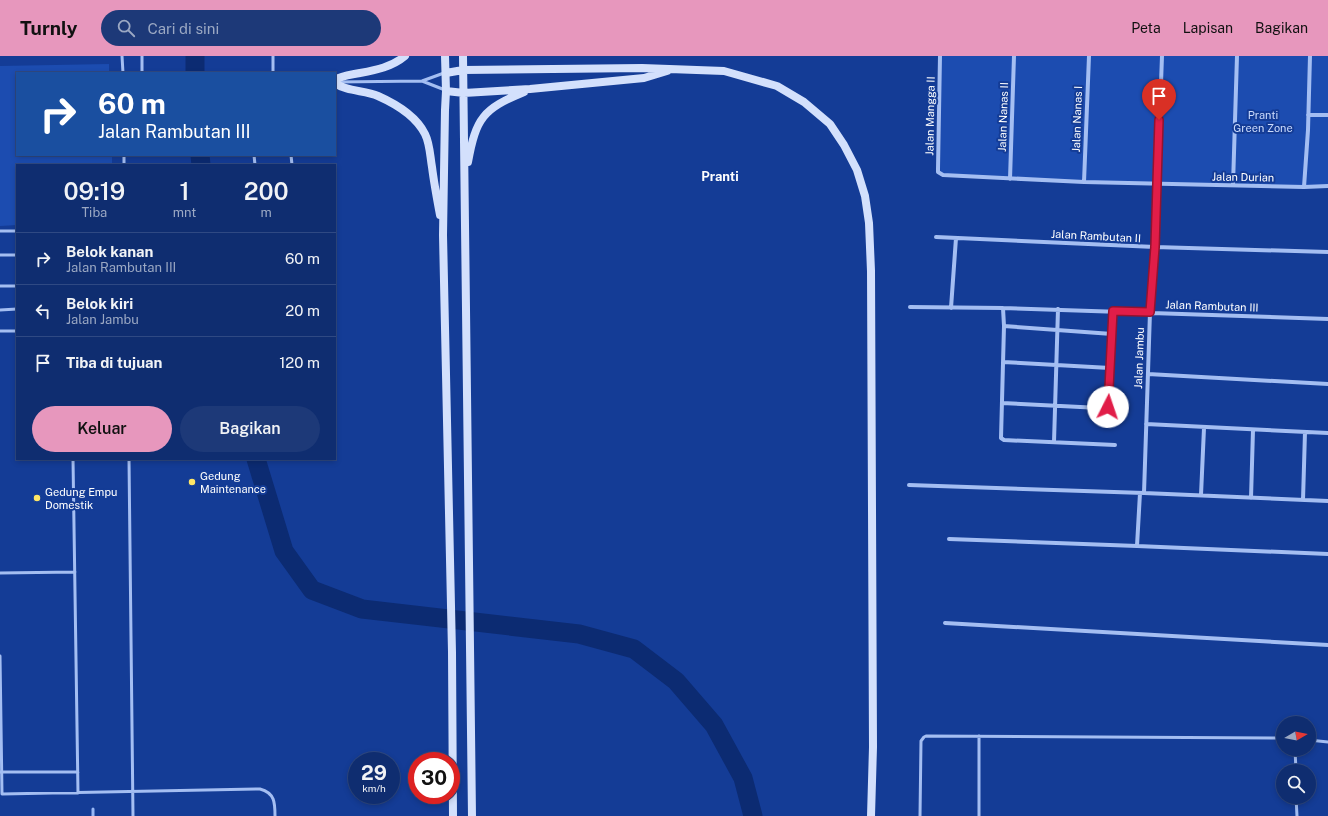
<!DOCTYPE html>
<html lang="id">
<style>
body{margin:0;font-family:"Public Sans",sans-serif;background:#1d3978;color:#f1f3f6;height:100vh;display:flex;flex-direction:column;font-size:15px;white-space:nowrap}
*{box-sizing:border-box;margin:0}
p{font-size:13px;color:#9ba8c3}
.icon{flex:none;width:22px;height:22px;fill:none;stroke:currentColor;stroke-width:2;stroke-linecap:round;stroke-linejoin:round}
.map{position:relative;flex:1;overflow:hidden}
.panel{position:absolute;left:16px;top:108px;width:320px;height:296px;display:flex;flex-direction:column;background:#0f2d70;border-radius:0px;box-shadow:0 2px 6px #0003,0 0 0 1px #2f4983}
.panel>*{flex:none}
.guide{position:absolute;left:16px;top:16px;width:320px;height:84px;border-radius:0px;box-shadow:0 2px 6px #0003,0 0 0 1px #2f4983;background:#1a4fa0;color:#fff;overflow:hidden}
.needle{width:26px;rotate:80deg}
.tools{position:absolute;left:1276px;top:660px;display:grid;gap:8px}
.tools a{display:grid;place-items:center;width:40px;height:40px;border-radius:50%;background:#0f2d70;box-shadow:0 2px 6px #0003,0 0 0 1px #2f4983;font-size:20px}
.speed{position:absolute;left:348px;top:696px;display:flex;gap:8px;font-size:20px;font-weight:700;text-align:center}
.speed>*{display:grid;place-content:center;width:52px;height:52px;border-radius:50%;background:#0f2d70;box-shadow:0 2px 6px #0003,0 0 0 1px #2f4983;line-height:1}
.speed small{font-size:10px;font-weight:400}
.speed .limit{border:6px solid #d22;background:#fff;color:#111}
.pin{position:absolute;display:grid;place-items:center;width:34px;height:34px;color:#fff;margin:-41px -17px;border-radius:50% 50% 50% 0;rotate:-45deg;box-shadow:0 0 4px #0007}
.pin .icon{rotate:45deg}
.me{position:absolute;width:44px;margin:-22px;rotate:4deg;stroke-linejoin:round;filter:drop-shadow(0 0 3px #0008)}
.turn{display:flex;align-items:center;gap:14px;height:84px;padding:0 16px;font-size:18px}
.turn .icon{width:52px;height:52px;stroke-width:2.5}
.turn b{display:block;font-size:28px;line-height:34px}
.eta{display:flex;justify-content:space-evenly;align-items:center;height:68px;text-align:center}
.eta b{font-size:24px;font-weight:600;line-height:28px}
.button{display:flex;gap:8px;margin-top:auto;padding:8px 16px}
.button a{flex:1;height:46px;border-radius:24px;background:#e797bd;color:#111;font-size:16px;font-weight:600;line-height:46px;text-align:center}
.button a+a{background:#1d3978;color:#f1f3f6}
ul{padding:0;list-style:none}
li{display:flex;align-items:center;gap:12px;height:52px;padding:0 16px;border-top:1px solid #2f4983}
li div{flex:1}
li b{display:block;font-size:15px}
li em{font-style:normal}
header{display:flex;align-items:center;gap:24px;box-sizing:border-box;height:56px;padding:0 20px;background:#e797bd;color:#111}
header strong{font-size:19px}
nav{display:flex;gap:22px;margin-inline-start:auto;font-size:14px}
.search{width:280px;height:36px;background:#1d3978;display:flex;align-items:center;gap:10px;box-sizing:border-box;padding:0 14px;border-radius:22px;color:#9ba8c3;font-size:15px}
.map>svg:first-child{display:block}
.green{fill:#1c4cb0}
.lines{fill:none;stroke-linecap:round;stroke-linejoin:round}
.stream{stroke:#97b7f5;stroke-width:3}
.river{stroke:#0c2b72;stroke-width:19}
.lane{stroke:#a4bef2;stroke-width:3}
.street{stroke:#a4bef2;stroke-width:4}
.secondary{stroke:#d3e0fc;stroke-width:8}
.route-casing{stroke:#92132f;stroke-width:10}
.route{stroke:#e11d48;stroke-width:7}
.poi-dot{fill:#ffe666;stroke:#143c96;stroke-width:1.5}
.labels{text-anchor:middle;stroke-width:4;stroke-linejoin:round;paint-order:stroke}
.park-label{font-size:11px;fill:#ccdcfd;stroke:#143c96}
.street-label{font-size:11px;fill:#fff;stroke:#143c96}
.poi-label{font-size:11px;fill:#fff;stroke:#143c96;text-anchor:start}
.quarter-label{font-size:13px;font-weight:bold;fill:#fff;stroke:#143c96}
</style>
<header>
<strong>Turnly</strong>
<div class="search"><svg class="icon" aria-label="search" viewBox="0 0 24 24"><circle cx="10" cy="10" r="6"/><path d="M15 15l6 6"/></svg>Cari di sini</div>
<nav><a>Peta</a><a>Lapisan</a><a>Bagikan</a></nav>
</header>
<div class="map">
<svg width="1328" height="760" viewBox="0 0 1328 760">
<rect width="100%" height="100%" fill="#143c96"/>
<path class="green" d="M 941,0 L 1328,0 L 1328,130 L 1084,125 L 943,119 L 940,117 Z
M 109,8 L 109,17 L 17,17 L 17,99 L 112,99 L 112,109 L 17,109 L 17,169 L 0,170 L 0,10 Z"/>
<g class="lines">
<path class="stream" d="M 93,753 L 93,760"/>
<path class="river" d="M 195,0 L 195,17
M 200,99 L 201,109
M 256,403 L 284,495 L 312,534 L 362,553 L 579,578 L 634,593 L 676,625 L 714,669 L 743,722 L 753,760"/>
<path class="lane" d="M 122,0 L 123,17
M 142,0 L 142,17
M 273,17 L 273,0
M 422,25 L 445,34
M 337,26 L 422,25 L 444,17
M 124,99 L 124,109
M 254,99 L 255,109
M 291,99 L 292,109
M 0,175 L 17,175
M 0,199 L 17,199
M 0,230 L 17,230
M 0,254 L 17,253
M 0,275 L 17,275
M 73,403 L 78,737
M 129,403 L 133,760
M 0,517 L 75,516
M 0,600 L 2,738 L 260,733 C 275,737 275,747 275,760
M 1309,684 L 1328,686
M 1295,693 L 1296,715
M 0,716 L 78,716
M 1296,741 L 1297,760
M 920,760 L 921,685 L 924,681 L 926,680 L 1283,682
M 979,760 L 979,680"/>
<path class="street" d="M 940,0 L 938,113 L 938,116 L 943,119 L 1084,126 L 1304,131 L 1328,130
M 1308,59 L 1328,59
M 1010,123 L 1014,0
M 1084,126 L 1089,0
M 1233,129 L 1237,0
M 1304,131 L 1308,74 L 1310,0
M 936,181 L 1155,191 L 1328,196
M 910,251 L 1003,252 L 1328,263
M 951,252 L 956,182
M 1003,252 L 1004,270 L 1001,382 L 1004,384 L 1115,389
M 1004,270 L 1112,278
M 1003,306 L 1110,312
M 1148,318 L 1328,328
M 1002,347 L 1100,352 L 1108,351 L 1113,255
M 1146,368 L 1328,377
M 1054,386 L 1058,253
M 909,429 L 1144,437 L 1328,445
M 1144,437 L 1150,256 L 1155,191 L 1162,0
M 1201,439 L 1204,372
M 1251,442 L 1253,374
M 1303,444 L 1305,376
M 949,483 L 1137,490 L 1140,437
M 1137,490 L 1328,498
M 945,567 L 1328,589"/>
<path class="secondary" d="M 445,0 L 446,35 L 445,54 L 443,179 L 452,596 L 453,760
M 463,0 L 472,760
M 446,17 L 463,14 L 642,12 L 724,15 L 777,30 L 804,46 L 830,68 L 844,89 L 857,114 L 865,140 L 869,167 L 871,215 L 873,691 L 871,760
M 335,24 C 343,19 351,19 360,17 C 376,14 392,11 405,0
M 335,27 C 347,36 365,34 378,40 C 396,48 416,60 425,78 C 430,88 430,100 432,111 C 434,127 437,143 440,159
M 446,35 L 464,37 L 530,33 L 644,22 L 667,15
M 468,106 C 476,62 483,53 524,36"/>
</g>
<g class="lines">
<g class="route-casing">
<path id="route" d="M 1108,351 L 1113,255 L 1150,256 L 1155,191 L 1159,64"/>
</g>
<use href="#route" class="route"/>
</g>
<g class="poi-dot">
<circle cx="192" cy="426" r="4"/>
<circle cx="37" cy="442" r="4"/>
</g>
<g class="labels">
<g class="park-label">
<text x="1263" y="63">Pranti<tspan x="1263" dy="13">Green Zone</tspan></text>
</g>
<g class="street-label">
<text transform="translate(930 60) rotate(-89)" y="4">Jalan Mangga II</text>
<text transform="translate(1003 61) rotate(-88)" y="4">Jalan Nanas II</text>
<text transform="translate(1077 63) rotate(-88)" y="4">Jalan Nanas I</text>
<text transform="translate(1243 121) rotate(1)" y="4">Jalan Durian</text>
<text transform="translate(1096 180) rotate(3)" y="4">Jalan Rambutan II</text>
<text transform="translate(1212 250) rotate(2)" y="4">Jalan Rambutan III</text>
<text transform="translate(1139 302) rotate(-88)" y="4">Jalan Jambu</text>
</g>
<g class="poi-label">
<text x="200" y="424">Gedung<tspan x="200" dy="13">Maintenance</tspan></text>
<text x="45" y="440">Gedung Empu<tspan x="45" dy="13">Domestik</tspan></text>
</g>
<g class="quarter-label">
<text x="720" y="125">Pranti</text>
</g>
</g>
</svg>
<div class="tools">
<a><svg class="needle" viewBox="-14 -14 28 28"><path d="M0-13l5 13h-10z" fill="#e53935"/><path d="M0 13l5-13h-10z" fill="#9ba8c3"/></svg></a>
<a><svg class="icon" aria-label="search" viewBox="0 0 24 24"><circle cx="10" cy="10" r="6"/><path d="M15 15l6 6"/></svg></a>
</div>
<div class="speed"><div>29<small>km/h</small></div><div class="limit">30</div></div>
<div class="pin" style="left:1159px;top:64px;background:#d93025"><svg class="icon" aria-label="arrive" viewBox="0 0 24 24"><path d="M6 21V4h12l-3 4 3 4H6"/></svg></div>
<svg class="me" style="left:1108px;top:351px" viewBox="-20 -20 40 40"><circle r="19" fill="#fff"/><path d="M0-13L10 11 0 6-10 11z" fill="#e11d48"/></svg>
<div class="guide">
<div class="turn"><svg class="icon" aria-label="right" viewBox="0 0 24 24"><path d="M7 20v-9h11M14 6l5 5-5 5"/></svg><div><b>60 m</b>Jalan Rambutan III</div></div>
</div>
<section class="panel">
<div class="eta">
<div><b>09:19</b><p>Tiba</p></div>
<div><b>1</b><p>mnt</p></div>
<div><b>200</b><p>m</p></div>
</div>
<ul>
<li><svg class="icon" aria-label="right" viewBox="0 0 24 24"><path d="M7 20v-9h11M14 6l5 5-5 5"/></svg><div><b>Belok kanan</b><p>Jalan Rambutan III</p></div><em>60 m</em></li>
<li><svg class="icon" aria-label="left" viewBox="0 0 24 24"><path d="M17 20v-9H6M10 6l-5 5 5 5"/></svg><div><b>Belok kiri</b><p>Jalan Jambu</p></div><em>20 m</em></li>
<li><svg class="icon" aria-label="arrive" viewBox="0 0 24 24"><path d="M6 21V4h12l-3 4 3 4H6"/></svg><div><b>Tiba di tujuan</b></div><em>120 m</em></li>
</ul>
<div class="button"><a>Keluar</a><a>Bagikan</a></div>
</section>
</div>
